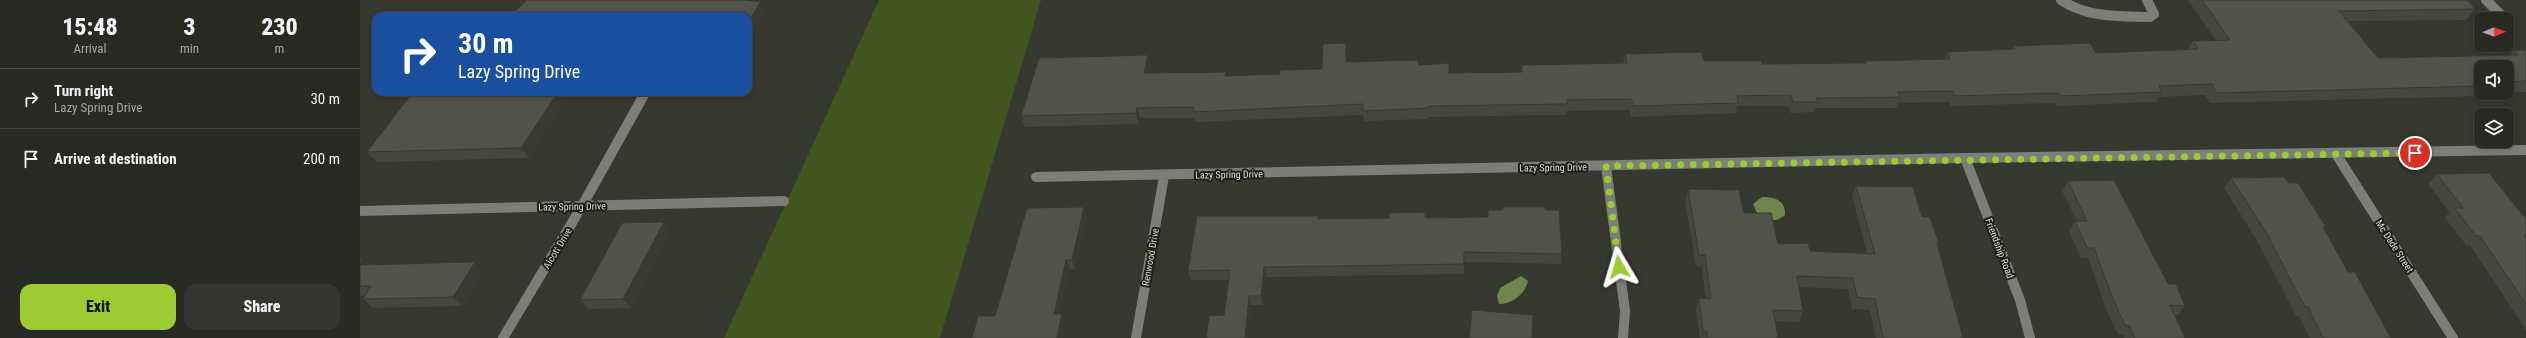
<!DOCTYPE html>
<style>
body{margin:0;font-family:"Roboto Condensed",sans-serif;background:#333630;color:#f1f3f6;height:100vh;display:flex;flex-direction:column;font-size:15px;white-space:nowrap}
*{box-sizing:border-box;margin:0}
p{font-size:13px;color:#a4a7a6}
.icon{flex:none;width:22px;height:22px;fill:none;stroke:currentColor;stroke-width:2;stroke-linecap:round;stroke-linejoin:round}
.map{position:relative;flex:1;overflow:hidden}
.drawer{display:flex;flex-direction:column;background:#272a23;width:360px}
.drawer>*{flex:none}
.guide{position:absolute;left:12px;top:12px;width:380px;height:84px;border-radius:12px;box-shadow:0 2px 6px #0003,0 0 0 1px #434641;background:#1a4fa0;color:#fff;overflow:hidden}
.needle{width:26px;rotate:89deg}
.controls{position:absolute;left:2114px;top:12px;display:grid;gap:8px}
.controls a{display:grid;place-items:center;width:40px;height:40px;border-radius:8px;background:#272a23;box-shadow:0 2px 6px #0003,0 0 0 1px #434641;font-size:20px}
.pin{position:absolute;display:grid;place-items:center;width:34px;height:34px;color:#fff;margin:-17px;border:2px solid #fff;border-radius:50%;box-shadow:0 1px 4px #0007}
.me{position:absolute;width:44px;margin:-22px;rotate:353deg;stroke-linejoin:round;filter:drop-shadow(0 0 3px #0008)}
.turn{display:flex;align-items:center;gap:14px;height:84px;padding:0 20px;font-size:18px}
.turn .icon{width:52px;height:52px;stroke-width:2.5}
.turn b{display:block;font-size:28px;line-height:34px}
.eta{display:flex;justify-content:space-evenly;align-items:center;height:68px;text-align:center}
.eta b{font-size:24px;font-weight:800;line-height:28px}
.button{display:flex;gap:8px;margin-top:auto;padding:8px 20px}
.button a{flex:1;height:46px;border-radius:12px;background:#9ccb32;color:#111;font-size:16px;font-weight:800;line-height:46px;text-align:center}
.button a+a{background:#333630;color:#f1f3f6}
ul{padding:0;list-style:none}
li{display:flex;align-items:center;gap:12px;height:60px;padding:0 20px;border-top:1px solid #434641}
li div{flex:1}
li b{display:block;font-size:15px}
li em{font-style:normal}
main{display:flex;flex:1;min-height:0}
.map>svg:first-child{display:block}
.green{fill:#42551f}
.water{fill:#70854d}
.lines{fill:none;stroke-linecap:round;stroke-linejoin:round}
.minor{stroke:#7b7e79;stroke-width:10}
.wall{fill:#44473f}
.shaded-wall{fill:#373a33}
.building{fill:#4f5349;stroke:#373a33}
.route{stroke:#9ccb32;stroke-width:7;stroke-dasharray:0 12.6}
.labels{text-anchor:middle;stroke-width:4;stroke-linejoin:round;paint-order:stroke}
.street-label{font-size:10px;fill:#d8dbd5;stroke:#1d1f1a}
</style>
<main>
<section class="drawer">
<div class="eta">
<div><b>15:48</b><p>Arrival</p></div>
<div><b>3</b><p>min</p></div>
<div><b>230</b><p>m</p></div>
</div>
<ul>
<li><svg class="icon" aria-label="right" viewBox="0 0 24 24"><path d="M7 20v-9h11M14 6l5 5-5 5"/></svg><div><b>Turn right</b><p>Lazy Spring Drive</p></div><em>30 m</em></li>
<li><svg class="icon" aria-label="arrive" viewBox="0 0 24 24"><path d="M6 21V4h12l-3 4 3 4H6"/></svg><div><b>Arrive at destination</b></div><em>200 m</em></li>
</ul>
<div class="button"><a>Exit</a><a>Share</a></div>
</section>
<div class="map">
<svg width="2166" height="338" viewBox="0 0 2166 338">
<rect width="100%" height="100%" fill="#34382f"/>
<path class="green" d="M 519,0 L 681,0 L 580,338 L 364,338 Z"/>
<path class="water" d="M 1402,197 C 1414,197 1426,200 1425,215 C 1416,223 1408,220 1398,215 L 1393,204 Z
M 1161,276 L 1168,281 C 1165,294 1152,304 1139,304 L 1137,296 L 1140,288 Z"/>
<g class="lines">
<path class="minor" d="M 1701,0 C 1728,18 1759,16 1790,17 L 1794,14 L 1787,0
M 2126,0 L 2145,19
M 1976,154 L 2093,338
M 1605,158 L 1660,300 L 1670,338
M 1246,166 L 1265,311 L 1263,338
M 676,177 L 1605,158 L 2166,150
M 0,211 L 424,201
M 143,338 L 222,206 L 285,93
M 776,338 L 804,176"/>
</g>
<path class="wall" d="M 1828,0 L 2107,0 L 2115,9 L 2106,20 L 1988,21 L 2018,58 L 2149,55 L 2153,50 L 2166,50 L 2166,92 L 2147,92 L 2147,67 L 2121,67 L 2121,93 L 2124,93 L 2121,93 L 2118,96 L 1850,103 L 1845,95 L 1799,97 L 1796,102 L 1696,106 L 1694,103 L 1591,106 L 1589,102 L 1538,103 L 1536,108 L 1456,108 L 1454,112 L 1430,113 L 1428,106 L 1377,106 L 1376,113 L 1271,117 L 1269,110 L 1207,111 L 1206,115 L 1068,117 L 1068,119 L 1004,121 L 1003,115 L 836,122 L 834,118 L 780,118 L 778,124 L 665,127 L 661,116 L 788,55 L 791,66 L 789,73 L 866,76 L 920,74 L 962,69 L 986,53 L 986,62 L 1059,65 L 1089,73 L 1161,72 L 1162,65 L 1263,63 L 1265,54 L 1344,61 L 1402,64 L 1504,63 L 1505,61 L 1584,59 L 1587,52 L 1652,49 L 1654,46 L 1736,53 L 1827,50 L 1833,41 L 1856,41 Z
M 212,92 L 169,158 L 17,162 L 7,152 Z
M 2077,174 L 2166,219 L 2166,330 L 2110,245 L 2106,245 L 2085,218 L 2090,213 L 2068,184 Z
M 1871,178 L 1928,183 L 1966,227 L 1964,230 L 1988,272 L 2031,338 L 1950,338 L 1939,316 L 1936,316 L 1898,242 L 1864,188 Z
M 1708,181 L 1808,284 L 1825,306 L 1818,315 L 1815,315 L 1825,338 L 1764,338 L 1763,335 L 1758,335 L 1747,311 L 1728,258 L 1721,258 L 1709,231 L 1715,221 L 1717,221 L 1702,191 Z
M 1496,186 L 1562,217 L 1579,243 L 1578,246 L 1603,338 L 1516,338 L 1510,310 L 1492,309 L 1488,289 L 1439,287 L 1443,311 L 1439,322 L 1415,321 L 1418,338 L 1340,338 L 1336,309 L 1339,298 L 1346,299 L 1342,267 L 1336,266 L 1325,201 L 1328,189 L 1384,213 L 1418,244 L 1450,251 L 1507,253 L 1492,197 Z
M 1143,207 L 1185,210 L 1202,254 L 1201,264 L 1104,262 L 1104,274 L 906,277 L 903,305 L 891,305 L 888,338 L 864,315 L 869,280 L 831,280 L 828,271 L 959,219 L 1128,217 L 1128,210 L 1143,210 Z
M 727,216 L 715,269 L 710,269 L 700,314 L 706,323 L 635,316 Z
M 311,231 L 272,308 L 228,309 L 220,300 Z
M 0,258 L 10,265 L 124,272 L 103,306 L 13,308 L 3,299 L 4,296 L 0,296 Z"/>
<path class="shaded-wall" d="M 400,2 L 406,12 L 388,45 L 388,24 Z
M 788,55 L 791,66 L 787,83 L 784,73 Z
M 198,92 L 212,92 L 169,158 L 161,148 Z
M 777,108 L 780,118 L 778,124 L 776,113 Z
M 724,207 L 727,216 L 715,269 L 712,260 Z
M 304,222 L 311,231 L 272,308 L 263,299 Z
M 3,258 L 13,268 L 0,267 L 0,262 Z
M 706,260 L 710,269 L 698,324 L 694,314 Z
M 115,262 L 124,272 L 103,306 L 93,297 Z
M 904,267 L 906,277 L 903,305 L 901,296 Z
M 889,296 L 891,305 L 888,338 L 885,338 Z
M 702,314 L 706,323 L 703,338 L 697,338 Z"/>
<path class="building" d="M 167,0 L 387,0 L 400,2 L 388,24 L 388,16 L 150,16 Z
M 1842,0 L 2107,0 L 2115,9 L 1979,11 L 2018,58 L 2158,55 L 2153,50 L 2166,50 L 2166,81 L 2147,82 L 2147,67 L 2121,67 L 2121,86 L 1857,93 L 1852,84 L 1799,86 L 1802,92 L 1701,96 L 1699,93 L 1595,96 L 1593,91 L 1538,92 L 1540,97 L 1456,98 L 1458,102 L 1433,102 L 1431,95 L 1377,96 L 1378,103 L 1273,106 L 1271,99 L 1207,100 L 1207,104 L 1068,106 L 1068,108 L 1003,111 L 1003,104 L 833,112 L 834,107 L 777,108 L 776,113 L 661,116 L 679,58 L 788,55 L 784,73 L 866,72 L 865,76 L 920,74 L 920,70 L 962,69 L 963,44 L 986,43 L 986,62 L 1058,60 L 1059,65 L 1089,63 L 1089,73 L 1162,72 L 1162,65 L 1267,63 L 1265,54 L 1341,52 L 1344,61 L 1401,61 L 1402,64 L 1506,63 L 1505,61 L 1590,59 L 1587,52 L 1655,49 L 1654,46 L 1730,43 L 1736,53 L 1838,49 L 1833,41 L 1870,40 Z
M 53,92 L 198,92 L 161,148 L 7,152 Z
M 2129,173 L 2166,219 L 2166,235 L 2164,235 L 2166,239 L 2166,304 L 2120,236 L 2116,236 L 2095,208 L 2103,208 L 2077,174 Z
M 1924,177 L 1928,183 L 1938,183 L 1966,227 L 1963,227 L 1988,272 L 1995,272 L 2031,338 L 1963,338 L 1948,307 L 1945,307 L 1906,232 L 1871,178 Z
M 1754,180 L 1808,284 L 1816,284 L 1825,306 L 1810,305 L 1825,338 L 1774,338 L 1770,326 L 1765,325 L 1754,301 L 1734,248 L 1727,248 L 1715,221 L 1727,221 L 1708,181 Z
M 1496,186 L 1553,187 L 1562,217 L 1570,217 L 1579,243 L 1577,243 L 1603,338 L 1523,338 L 1515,299 L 1497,297 L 1493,278 L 1437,276 L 1443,311 L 1413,310 L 1418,338 L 1347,338 L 1347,331 L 1343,331 L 1339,298 L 1351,299 L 1345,255 L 1339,255 L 1328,189 L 1379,190 L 1384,213 L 1411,213 L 1418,244 L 1448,243 L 1450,251 L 1515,254 Z
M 724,207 L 712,260 L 706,260 L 694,314 L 702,314 L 697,338 L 612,338 L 618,316 L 635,316 L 667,208 Z
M 1143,207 L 1185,207 L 1185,210 L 1199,210 L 1202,254 L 1104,252 L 1104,264 L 904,267 L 901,296 L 889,296 L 885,338 L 846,338 L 849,316 L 864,315 L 870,270 L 828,271 L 837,216 L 958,216 L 958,219 L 1029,218 L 1029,213 L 1065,212 L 1065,218 L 1128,217 L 1128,210 L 1143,210 Z
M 304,222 L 263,299 L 220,300 L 262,223 Z
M 0,258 L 3,258 L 0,262 Z
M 115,262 L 93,297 L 3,299 L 11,286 L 0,286 L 0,265 Z
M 1112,310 L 1173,315 L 1172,338 L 1109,338 Z"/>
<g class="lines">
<path class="route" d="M 1259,267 L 1246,166 L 2055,153"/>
</g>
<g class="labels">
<g class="street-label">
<text transform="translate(1193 167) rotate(-1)" y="4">Lazy Spring Drive</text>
<text transform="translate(869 174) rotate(-1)" y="4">Lazy Spring Drive</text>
<text transform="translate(212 206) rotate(-1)" y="4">Lazy Spring Drive</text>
<text transform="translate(2035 246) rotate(57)" y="4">Mc Dade Street</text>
<text transform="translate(197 248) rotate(-59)" y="4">Alcott Drive</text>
<text transform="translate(1640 248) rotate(69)" y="4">Friendship Road</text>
<text transform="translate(790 257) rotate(-80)" y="4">Renwood Drive</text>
</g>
</g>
</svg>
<div class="controls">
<a><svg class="needle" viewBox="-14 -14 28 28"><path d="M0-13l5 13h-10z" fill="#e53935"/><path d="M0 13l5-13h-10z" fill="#a4a7a6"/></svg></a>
<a><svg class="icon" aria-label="sound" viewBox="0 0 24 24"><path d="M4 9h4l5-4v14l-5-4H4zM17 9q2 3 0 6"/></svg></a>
<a><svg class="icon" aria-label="layers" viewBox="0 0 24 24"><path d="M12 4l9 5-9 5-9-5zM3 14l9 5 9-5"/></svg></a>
</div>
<div class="pin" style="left:2055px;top:153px;background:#d93025"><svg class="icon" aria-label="arrive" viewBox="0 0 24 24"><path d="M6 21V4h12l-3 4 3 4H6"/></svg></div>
<svg class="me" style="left:1259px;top:267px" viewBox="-20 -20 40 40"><path d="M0-17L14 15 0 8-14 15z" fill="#9ccb32" stroke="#fff" stroke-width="4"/></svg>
<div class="guide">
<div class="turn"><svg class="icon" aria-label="right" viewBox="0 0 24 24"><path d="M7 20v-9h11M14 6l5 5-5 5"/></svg><div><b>30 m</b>Lazy Spring Drive</div></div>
</div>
</div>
</main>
